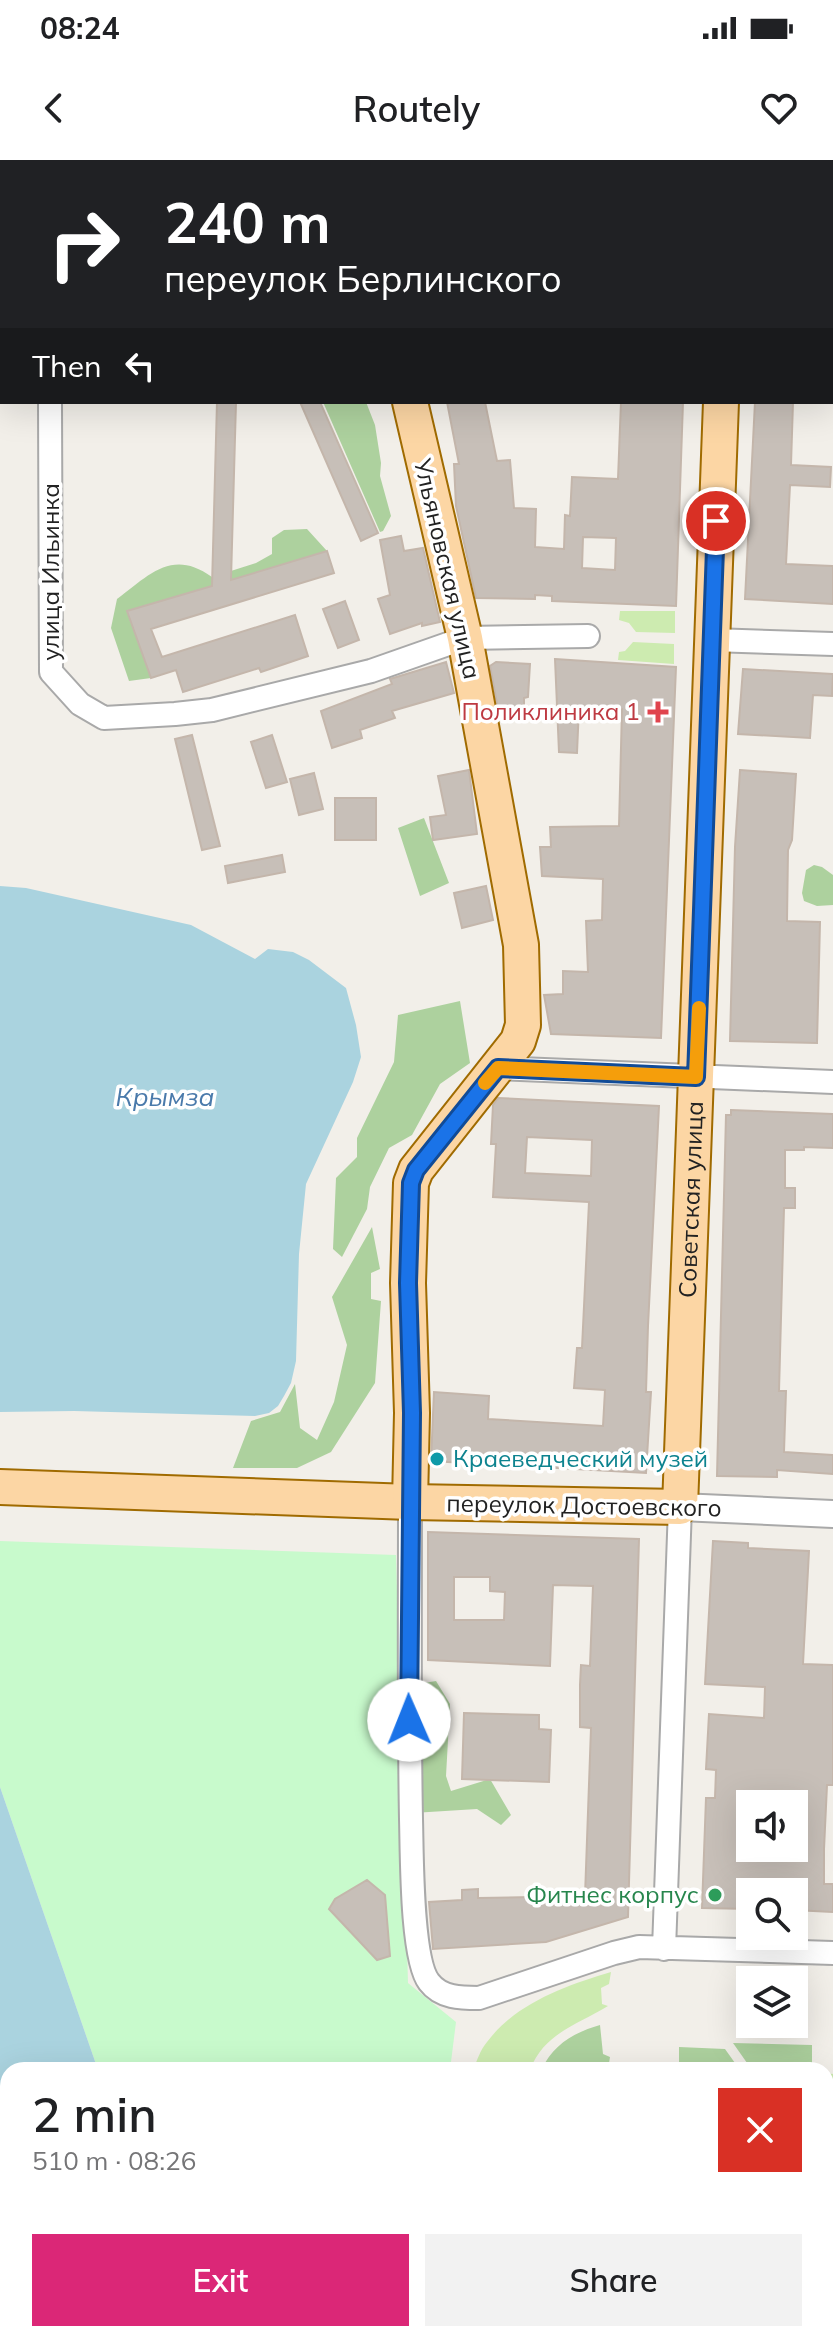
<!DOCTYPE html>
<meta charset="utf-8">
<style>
body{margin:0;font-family:Mulish,sans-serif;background:#f2f2f2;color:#202124;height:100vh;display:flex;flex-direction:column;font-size:30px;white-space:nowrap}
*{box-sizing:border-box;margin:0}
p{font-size:26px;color:#757577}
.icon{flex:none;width:44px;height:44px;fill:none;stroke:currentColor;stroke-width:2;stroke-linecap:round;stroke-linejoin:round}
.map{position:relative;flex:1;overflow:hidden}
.panel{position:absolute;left:0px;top:1902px;width:834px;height:280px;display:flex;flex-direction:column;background:#fff;border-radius:24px 24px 0 0;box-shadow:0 8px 32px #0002}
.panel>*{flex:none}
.guide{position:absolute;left:0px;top:0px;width:834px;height:244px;box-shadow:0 8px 32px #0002;background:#202124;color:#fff;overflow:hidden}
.buttons{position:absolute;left:736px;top:1630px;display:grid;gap:16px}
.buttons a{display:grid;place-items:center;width:72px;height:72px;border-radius:0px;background:#fff;box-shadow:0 8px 32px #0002;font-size:40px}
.pin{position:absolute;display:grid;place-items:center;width:68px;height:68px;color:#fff;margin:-34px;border:4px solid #fff;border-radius:50%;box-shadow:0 2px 8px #0007}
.me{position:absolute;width:88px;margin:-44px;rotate:359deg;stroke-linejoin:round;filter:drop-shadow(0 0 6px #0008)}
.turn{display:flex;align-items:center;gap:28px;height:168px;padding:0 32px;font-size:36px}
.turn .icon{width:104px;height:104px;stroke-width:2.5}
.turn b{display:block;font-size:56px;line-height:68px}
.then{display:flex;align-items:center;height:76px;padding:0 32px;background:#0003;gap:16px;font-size:30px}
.round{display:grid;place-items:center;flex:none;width:84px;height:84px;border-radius:0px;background:#f2f2f2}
.overview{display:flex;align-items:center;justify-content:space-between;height:136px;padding:0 32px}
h1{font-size:48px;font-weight:600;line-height:60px}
.action{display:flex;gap:16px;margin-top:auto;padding:16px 32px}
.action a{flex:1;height:92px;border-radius:0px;background:#db2777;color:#fff;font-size:32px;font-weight:600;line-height:92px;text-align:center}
.action a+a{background:#f2f2f2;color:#202124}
.status{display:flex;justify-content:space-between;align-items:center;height:56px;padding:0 40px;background:#fff;direction:ltr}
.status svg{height:22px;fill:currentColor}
header{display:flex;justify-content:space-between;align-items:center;height:104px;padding:0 32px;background:#fff;font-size:36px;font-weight:600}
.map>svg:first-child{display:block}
.grass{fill:#cdebb0}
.forest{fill:#add19e}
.park{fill:#c8facc}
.water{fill:#aad3df}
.building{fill:#c7bfb8;stroke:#c4b6ab;stroke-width:2;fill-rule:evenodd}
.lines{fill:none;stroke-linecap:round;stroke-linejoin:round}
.minor-casing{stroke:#a9a9a9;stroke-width:26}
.tertiary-casing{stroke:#a9a9a9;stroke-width:30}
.primary-casing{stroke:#a06b00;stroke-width:38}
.minor{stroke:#fff;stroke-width:22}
.tertiary{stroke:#fff;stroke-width:26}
.primary{stroke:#fcd6a4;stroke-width:34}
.route-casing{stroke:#114b97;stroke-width:20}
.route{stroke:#1a73e8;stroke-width:14}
.slow{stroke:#f59e0b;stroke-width:14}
.health-dot{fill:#e0444e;stroke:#fff;stroke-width:3}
.culture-dot{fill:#0f9aa8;stroke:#fff;stroke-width:3}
.leisure-dot{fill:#2e9e5b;stroke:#fff;stroke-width:3}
.labels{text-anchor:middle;stroke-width:7;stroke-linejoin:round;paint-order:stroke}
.street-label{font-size:24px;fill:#222;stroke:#fff}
.health-label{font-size:24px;fill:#be3a42;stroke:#fff;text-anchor:end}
.culture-label{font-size:24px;fill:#0d838f;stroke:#fff;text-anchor:start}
.leisure-label{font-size:24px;fill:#27864d;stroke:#fff;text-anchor:end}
.water-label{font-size:26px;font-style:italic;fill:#4a7aab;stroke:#fff}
</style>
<div class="status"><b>08:24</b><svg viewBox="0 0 49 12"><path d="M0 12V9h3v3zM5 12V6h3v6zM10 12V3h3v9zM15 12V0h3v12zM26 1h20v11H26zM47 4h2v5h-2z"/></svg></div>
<header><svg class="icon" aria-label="back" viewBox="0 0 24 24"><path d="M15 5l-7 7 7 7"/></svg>Routely<svg class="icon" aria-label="heart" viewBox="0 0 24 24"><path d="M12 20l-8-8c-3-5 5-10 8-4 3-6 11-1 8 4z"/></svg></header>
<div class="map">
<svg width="833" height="2182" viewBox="0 0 833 2182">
<rect width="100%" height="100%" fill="#f2efe9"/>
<path class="grass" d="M 620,451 L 675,451 L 675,473 L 636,472 L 629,463 L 619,460 Z
M 633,482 L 674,484 L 674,504 L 618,500 L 619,492 L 625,491 Z
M 611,1812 L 609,1824 L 601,1828 L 602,1844 L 608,1846 C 577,1865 544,1873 530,1910 L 473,1910 C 477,1901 480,1890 487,1882 C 516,1843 567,1825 611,1812 Z
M 826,1913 L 833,1914 L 833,2125 L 826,2129 Z
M 431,2174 L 721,2174 L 698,2182 L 435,2182 Z"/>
<path class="forest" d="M 323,242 L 366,242 L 375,265 L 381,303 L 380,316 L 391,356 L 383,371 L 380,372 Z
M 307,369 L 327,391 L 128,451 L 151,518 L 129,521 L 111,468 L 117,439 C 149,415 172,388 212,417 L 256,403 L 272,394 L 272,378 L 284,370 Z
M 424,658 L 449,723 L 420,736 L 398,668 Z
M 814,705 L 822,707 L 833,715 L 833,745 L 817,746 L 804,741 L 802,733 L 806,710 Z
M 460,841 L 470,903 L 440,924 L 412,975 L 389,988 L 370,1027 L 367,1049 L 342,1097 L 333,1089 L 336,1018 L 357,997 L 357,978 L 394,902 L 398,855 Z
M 372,1067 L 380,1109 L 371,1113 L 371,1139 L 381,1141 L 375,1223 L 331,1292 L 297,1308 L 233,1308 L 251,1261 L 280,1252 L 295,1224 L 300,1268 L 317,1280 L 334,1242 L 347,1185 L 332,1137 Z
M 436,1521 L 450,1544 L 446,1616 L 451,1631 L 490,1619 L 511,1655 L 501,1665 L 477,1649 L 413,1653 L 415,1539 L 424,1523 Z
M 600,1865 L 603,1894 L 610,1897 L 608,1910 L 541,1910 C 554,1884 573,1873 600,1865 Z
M 733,1883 L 812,1885 L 812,1910 L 752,1910 Z
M 679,1887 L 725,1889 L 740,1910 L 679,1910 Z"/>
<path class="park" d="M 0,1381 L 396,1395 L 408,1823 L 456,1862 L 450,1910 L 98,1910 L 0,1627 Z
M 344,2174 L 417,2174 L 416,2182 L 355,2182 Z"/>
<path class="water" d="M 0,726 L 26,728 L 191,765 L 255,799 L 268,789 L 293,792 L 309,800 L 346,828 L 356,865 L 361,897 L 353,922 L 306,1024 L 299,1094 L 296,1201 L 291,1223 L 284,1236 L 278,1246 L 269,1253 L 255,1256 L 74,1251 L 0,1252 Z
M 0,1627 L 98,1910 L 8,1910 L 8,2174 L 344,2174 L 355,2182 L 0,2182 Z"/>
<path class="building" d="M 217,242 L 236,242 L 231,420 L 327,391 L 334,413 L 151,469 L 162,497 L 295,455 L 308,496 L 261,512 L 259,508 L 183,532 L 176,510 L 151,518 L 127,451 L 212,426 Z
M 300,242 L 320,242 L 378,373 L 361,381 Z
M 447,242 L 485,242 L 497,301 L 510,300 L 514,348 L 536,349 L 535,387 L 564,389 L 565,355 L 570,356 L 572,317 L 618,319 L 621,242 L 683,242 L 676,446 L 552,441 L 552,436 L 535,435 L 535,439 L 476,438 L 456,346 L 454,304 L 459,304 ZM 583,377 L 616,378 L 615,410 L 582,408 Z
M 755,242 L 793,242 L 791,305 L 831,307 L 830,327 L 790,325 L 786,404 L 833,406 L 833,444 L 745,439 Z
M 401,376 L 404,391 L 423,388 L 440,462 L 422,466 L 422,463 L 390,474 L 378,439 L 390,435 L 380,380 Z
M 345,441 L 359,480 L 338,488 L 323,449 Z
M 555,499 L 676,507 L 661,878 L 551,874 L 544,835 L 563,834 L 563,811 L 588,812 L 586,761 L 602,760 L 603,719 L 542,716 L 540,687 L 551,687 L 550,667 L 619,666 L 622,549 L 579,547 L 577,593 L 559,592 Z
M 446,502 L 454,533 L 392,551 L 395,558 L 360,570 L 362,578 L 332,588 L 321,551 L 392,524 L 390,519 Z
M 496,502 L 530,504 L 528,537 L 524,538 L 524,550 L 498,549 L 490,506 Z
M 743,509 L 833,514 L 832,536 L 813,535 L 810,578 L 738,574 Z
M 192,575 L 220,686 L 202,690 L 175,579 Z
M 272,575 L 287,622 L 266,628 L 251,582 Z
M 469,610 L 477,674 L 433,680 L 430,657 L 446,655 L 438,616 Z
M 740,610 L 796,614 L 792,680 L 788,690 L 787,761 L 820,762 L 817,883 L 730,881 L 735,687 Z
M 314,613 L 323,649 L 299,655 L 290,619 Z
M 335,638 L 376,638 L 376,680 L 335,680 Z
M 282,695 L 285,712 L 228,723 L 225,706 Z
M 486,726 L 493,760 L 462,768 L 454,733 Z
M 498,938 L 659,946 L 648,1166 L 646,1232 L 651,1232 L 646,1313 L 431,1301 L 434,1232 L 489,1236 L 488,1259 L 603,1266 L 605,1230 L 574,1228 L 577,1188 L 582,1188 L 589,1042 L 493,1037 L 496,984 L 491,984 L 493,945 ZM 527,977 L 592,980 L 591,1016 L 525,1013 Z
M 731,950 L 833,954 L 833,988 L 804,987 L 804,990 L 785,990 L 785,1028 L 795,1028 L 795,1048 L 784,1048 L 779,1231 L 786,1231 L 784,1292 L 833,1295 L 833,1314 L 777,1310 L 777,1317 L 717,1316 L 726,955 L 731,955 Z
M 428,1372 L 639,1379 L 628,1757 L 546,1782 L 433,1789 L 429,1742 L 462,1740 L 462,1730 L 478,1729 L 478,1738 L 585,1736 L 591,1568 L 580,1567 L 580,1525 L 581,1505 L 590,1506 L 593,1426 L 553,1425 L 550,1506 L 428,1500 ZM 454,1417 L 490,1417 L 490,1431 L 505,1432 L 504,1460 L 454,1460 Z
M 713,1381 L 748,1383 L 748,1388 L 809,1391 L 803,1504 L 833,1505 L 833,1625 L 827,1625 L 824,1689 L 824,1724 L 833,1724 L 833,1752 L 794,1750 L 794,1732 L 750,1732 L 750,1749 L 702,1748 L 706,1638 L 715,1638 L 716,1610 L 706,1609 L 709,1554 L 764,1558 L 765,1527 L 705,1524 ZM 750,1644 L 794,1644 L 794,1688 L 749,1688 Z
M 464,1553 L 539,1555 L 539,1569 L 551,1570 L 549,1622 L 462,1619 Z
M 367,1720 L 385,1735 L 390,1796 L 377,1800 L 329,1749 L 335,1739 Z"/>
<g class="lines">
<g class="minor-casing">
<path id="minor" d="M 49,0 L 49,2
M 832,51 L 833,51
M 50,242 L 51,512 L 80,544 L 104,558 L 175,554 L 212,550 L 371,511 L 465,478 L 588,476
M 712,480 L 833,484
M 498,908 L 833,922
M 410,1342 C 410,1448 409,1553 411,1659 C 412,1692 411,1799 429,1822 C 441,1838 461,1838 479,1838 L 614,1793 L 639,1787 L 833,1793
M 664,1789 L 680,1347"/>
</g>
<g class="tertiary-casing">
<path id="tertiary" d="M 680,1347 L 833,1354"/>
</g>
<g class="primary-casing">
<g id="primary">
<path d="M 368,0 L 368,2"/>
<path d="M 733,2 L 733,0"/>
<path id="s1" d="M 0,1327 L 410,1342 L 680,1347 L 721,242"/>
<path d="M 410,1342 L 412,1253 L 408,1123 L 411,1023 L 416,1010 L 518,881 L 523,865 L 521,785 L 465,478 L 410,242"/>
</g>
</g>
<use href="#minor" class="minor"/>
<use href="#tertiary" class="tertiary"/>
<use href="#primary" class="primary"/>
</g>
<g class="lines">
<g class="route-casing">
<path id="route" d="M 409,1560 L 412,1253 L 408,1123 L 411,1023 L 416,1010 L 498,908 L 696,917 L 716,361"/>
</g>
<use href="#route" class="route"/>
<path class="slow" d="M 485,923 L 498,908 L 696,917 L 699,848"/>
</g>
<path class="health-dot" d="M654 540h8v8h8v8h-8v8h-8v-8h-8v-8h8z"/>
<circle class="culture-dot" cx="437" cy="1299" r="8"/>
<circle class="leisure-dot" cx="715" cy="1735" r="8"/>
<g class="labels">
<g class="street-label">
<text transform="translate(447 409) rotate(77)" y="8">Ульяновская улица</text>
<text transform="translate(51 412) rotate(-90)" y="8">улица Ильинка</text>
<text dy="8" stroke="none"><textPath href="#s1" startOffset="988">Советская улица</textPath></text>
<text transform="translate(584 1346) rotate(1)" y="8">переулок Достоевского</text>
</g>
<g class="health-label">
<text x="640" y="560">Поликлиника 1</text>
</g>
<g class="culture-label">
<text x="453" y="1307">Краеведческий музей</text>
</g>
<g class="leisure-label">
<text x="699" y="1743">Фитнес корпус</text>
</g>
<g class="water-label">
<text x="165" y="946">Крымза</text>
</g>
</g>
</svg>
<div class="buttons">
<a><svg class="icon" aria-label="sound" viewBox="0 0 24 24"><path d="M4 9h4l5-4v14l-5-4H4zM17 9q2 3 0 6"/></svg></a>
<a><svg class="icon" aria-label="search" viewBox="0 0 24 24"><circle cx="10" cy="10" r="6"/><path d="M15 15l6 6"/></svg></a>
<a><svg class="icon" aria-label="layers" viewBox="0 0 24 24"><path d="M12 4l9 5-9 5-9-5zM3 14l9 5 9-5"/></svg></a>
</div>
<div class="pin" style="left:716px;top:361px;background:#d93025"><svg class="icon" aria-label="arrive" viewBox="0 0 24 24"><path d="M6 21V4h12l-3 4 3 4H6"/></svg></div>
<svg class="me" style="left:409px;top:1560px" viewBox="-20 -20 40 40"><circle r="19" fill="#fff"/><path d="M0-13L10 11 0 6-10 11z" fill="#1a73e8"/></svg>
<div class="guide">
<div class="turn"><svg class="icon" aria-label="right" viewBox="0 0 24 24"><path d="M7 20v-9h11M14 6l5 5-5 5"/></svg><div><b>240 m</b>переулок Берлинского</div></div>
<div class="then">Then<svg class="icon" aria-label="left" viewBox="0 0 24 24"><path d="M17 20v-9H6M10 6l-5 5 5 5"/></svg></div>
</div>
<section class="panel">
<div class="overview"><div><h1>2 min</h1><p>510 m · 08:26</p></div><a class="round" style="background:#d93025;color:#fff"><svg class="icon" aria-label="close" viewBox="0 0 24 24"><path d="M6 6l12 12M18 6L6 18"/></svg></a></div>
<div class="action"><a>Exit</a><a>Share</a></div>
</section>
</div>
